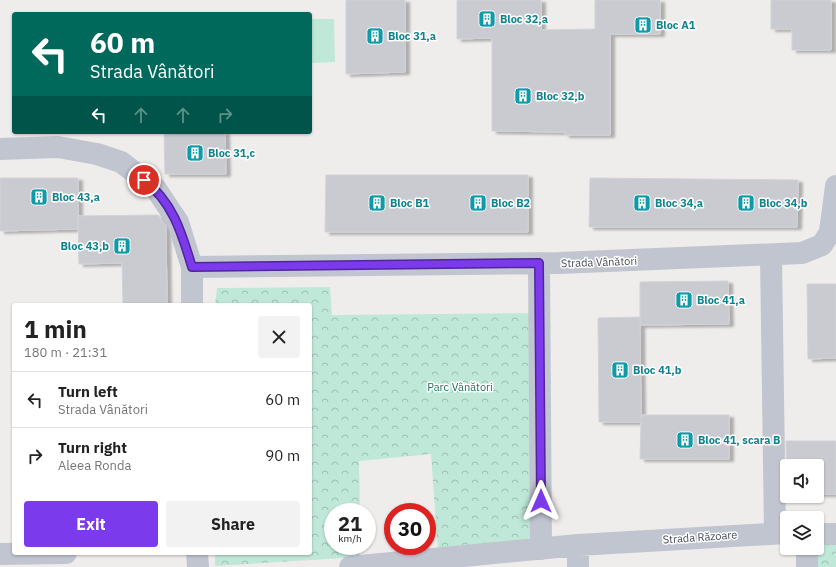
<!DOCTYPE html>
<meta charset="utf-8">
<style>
body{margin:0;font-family:"IBM Plex Sans",sans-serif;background:#f2f2f2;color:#222;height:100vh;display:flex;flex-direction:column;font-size:15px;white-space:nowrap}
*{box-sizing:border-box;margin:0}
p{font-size:13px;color:#767676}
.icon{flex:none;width:22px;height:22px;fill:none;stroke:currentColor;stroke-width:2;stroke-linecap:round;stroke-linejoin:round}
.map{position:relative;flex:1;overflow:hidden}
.side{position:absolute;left:12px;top:303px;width:300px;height:252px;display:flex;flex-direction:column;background:#fff;border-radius:4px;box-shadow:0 1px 3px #0004}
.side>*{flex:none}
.top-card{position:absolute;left:12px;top:12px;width:300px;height:122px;border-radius:4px;box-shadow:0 1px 3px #0004;background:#00695c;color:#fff;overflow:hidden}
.tools{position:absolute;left:780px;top:459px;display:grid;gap:8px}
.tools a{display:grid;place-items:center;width:44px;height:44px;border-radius:4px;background:#fff;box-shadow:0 1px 3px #0004;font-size:20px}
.speed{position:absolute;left:324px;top:503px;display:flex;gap:8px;font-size:20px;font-weight:700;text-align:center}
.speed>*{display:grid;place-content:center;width:52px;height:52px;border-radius:50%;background:#fff;box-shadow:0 1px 3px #0004;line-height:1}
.speed small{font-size:10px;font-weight:400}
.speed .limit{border:6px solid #d22;background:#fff;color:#111}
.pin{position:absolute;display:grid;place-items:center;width:34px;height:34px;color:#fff;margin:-17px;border:2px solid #fff;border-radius:50%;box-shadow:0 1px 4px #0007}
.me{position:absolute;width:44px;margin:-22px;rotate:0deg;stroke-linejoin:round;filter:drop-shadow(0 0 3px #0008)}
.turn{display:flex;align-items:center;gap:14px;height:84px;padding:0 12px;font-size:18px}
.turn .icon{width:52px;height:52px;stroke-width:2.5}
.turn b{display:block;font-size:28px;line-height:34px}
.lanes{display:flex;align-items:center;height:38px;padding:0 12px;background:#0003;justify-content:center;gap:20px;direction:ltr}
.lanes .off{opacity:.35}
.round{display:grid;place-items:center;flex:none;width:42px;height:42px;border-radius:4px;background:#f2f2f2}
.summary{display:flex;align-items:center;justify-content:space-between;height:68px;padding:0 12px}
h1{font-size:24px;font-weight:700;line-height:30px}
.action{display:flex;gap:8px;margin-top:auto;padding:8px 12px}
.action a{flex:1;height:46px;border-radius:4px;background:#7c3aed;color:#fff;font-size:16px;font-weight:700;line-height:46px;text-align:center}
.action a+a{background:#f2f2f2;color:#222}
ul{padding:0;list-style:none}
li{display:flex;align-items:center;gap:12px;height:56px;padding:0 12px;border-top:1px solid #e0e0e0}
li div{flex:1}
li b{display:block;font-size:15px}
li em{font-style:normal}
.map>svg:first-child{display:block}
.park{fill:url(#park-crowns)}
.garden{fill:#bfe8d9}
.building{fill:#cacbd1;stroke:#d1d1d7;filter:url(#shadow)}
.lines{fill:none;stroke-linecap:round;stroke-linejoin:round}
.street{stroke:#c1c5d0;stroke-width:22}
.route-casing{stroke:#51269a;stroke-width:10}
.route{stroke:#7c3aed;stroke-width:7}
.labels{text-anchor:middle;stroke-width:3;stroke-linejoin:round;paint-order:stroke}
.culture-label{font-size:11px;font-weight:bold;fill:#0d838f;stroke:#fff;text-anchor:start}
.street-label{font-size:11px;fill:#474c57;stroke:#fff}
.park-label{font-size:11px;fill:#21705b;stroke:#fff}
</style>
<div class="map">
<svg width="836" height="567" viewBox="0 0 836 567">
<defs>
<pattern id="park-crowns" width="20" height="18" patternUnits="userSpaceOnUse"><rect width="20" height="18" fill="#bfe8d9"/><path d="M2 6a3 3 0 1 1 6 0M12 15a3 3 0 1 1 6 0" fill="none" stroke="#9dbeb3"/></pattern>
<filter id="shadow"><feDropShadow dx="4.5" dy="2.5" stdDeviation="1" flood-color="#0004"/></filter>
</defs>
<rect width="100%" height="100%" fill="#efedec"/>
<path class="park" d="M 330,287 L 332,315 L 531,313 L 535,545 L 438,551 L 431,454 L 359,461 L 360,512 L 333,512 L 333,546 L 360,546 L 360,557 L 215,566 L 215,553 L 310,553 L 310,305 L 215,305 L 217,288 Z
M 817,534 L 836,534 L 836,567 L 807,567 Z"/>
<path class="garden" d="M 310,19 L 334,19 L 335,62 L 310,63 Z"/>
<path class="building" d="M 346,0 L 405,0 L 405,72 L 346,74 Z
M 457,0 L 541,0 L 541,30 L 595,29 L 595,0 L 660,0 L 660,34 L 610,34 L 610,135 L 565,135 L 565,132 L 492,131 L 492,38 L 457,39 Z
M 771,0 L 831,0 L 831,50 L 792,50 L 792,29 L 771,29 Z
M 164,132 L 225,132 L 226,174 L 165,174 Z
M 326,175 L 528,175 L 528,232 L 325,232 Z
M 0,178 L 78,178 L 78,229 L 0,231 Z
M 590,178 L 798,180 L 797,227 L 589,227 Z
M 158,215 L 166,226 L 167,305 L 123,305 L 122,263 L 79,264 L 78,216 Z
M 728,281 L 729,324 L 640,325 L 640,282 Z
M 807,284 L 836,284 L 836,358 L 808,359 Z
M 640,317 L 641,419 L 641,415 L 729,415 L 729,459 L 640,459 L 641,422 L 599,422 L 598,318 Z
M 786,441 L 836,441 L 836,494 L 817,494 L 817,466 L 787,466 L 787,494 Z"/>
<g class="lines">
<path class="street" d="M 0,149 L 58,147 L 97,154 L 121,162 L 156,189 L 178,222 L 192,267 L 192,305
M 771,256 L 775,532
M 539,263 L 541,549
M 192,267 L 559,263 L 802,253 L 822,245 L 830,232 L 836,186
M 817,534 L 836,534
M 578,545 L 578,567
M 807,548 L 807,567
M 197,553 L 198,567
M 0,554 L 66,553
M 350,567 L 578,545 L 787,533"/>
</g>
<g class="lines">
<g class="route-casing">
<path id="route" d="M 144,180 C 173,202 182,234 192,267 L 539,263 L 541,501"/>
</g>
<use href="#route" class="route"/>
</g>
<defs>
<g id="building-square" transform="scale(0.9)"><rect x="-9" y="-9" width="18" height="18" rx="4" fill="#0f9aa8" stroke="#fff"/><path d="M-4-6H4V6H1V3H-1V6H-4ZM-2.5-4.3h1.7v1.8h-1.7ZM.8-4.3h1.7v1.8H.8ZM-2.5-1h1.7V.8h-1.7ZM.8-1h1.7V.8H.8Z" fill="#fff"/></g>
</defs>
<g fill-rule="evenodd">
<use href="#building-square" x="487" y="19"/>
<use href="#building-square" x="643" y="25"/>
<use href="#building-square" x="375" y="36"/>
<use href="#building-square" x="523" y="96"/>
<use href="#building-square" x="195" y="153"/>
<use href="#building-square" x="39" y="197"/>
<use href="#building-square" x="377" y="203"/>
<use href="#building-square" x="478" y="203"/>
<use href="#building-square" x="642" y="203"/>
<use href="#building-square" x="746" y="203"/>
<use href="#building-square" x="122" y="246"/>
<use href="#building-square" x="684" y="300"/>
<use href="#building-square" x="620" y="370"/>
<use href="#building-square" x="685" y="440"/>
</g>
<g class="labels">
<g class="culture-label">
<text x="500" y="23">Bloc 32,a</text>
<text x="656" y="29">Bloc A1</text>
<text x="388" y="40">Bloc 31,a</text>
<text x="536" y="100">Bloc 32,b</text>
<text x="208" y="157">Bloc 31,c</text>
<text x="52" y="201">Bloc 43,a</text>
<text x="390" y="207">Bloc B1</text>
<text x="491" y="207">Bloc B2</text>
<text x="655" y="207">Bloc 34,a</text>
<text x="759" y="207">Bloc 34,b</text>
<text x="109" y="250" text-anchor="end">Bloc 43,b</text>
<text x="697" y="304">Bloc 41,a</text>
<text x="633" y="374">Bloc 41,b</text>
<text x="698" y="444">Bloc 41, scara B</text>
</g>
<g class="street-label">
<text transform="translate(599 262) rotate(-2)" y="4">Strada Vânători</text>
<text transform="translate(700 537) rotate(-4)" y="4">Strada Răzoare</text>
</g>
<g class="park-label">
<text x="460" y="391">Parc Vânători</text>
</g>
</g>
</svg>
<div class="tools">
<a><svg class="icon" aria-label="sound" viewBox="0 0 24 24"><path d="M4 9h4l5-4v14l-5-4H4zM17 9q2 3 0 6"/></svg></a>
<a><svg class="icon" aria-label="layers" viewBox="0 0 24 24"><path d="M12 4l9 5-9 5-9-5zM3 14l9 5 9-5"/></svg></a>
</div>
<div class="speed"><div>21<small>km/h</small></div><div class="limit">30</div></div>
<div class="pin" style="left:144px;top:180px;background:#d93025"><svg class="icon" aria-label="arrive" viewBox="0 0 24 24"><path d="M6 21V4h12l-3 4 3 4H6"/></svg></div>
<svg class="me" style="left:541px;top:501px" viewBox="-20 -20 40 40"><path d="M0-17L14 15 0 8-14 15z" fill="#7c3aed" stroke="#fff" stroke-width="4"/></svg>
<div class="top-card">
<div class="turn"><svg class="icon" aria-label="left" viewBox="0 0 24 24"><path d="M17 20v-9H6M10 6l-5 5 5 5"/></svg><div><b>60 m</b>Strada Vânători</div></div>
<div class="lanes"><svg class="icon" aria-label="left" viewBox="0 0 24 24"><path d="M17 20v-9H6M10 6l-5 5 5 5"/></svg><svg class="icon off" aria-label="ahead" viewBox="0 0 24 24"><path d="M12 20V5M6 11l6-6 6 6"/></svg><svg class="icon off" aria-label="ahead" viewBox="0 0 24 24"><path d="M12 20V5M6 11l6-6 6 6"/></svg><svg class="icon off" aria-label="right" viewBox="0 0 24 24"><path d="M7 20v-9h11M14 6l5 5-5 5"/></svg></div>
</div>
<section class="side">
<div class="summary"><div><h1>1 min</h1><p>180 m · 21:31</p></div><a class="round"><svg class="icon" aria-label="close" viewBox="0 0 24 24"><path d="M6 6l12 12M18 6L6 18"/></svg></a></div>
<ul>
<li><svg class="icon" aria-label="left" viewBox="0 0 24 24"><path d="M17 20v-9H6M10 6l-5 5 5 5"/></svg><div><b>Turn left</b><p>Strada Vânători</p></div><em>60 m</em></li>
<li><svg class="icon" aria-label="right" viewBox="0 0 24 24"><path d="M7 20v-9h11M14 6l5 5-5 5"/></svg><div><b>Turn right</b><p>Aleea Ronda</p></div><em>90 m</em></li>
</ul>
<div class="action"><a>Exit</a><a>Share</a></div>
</section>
</div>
